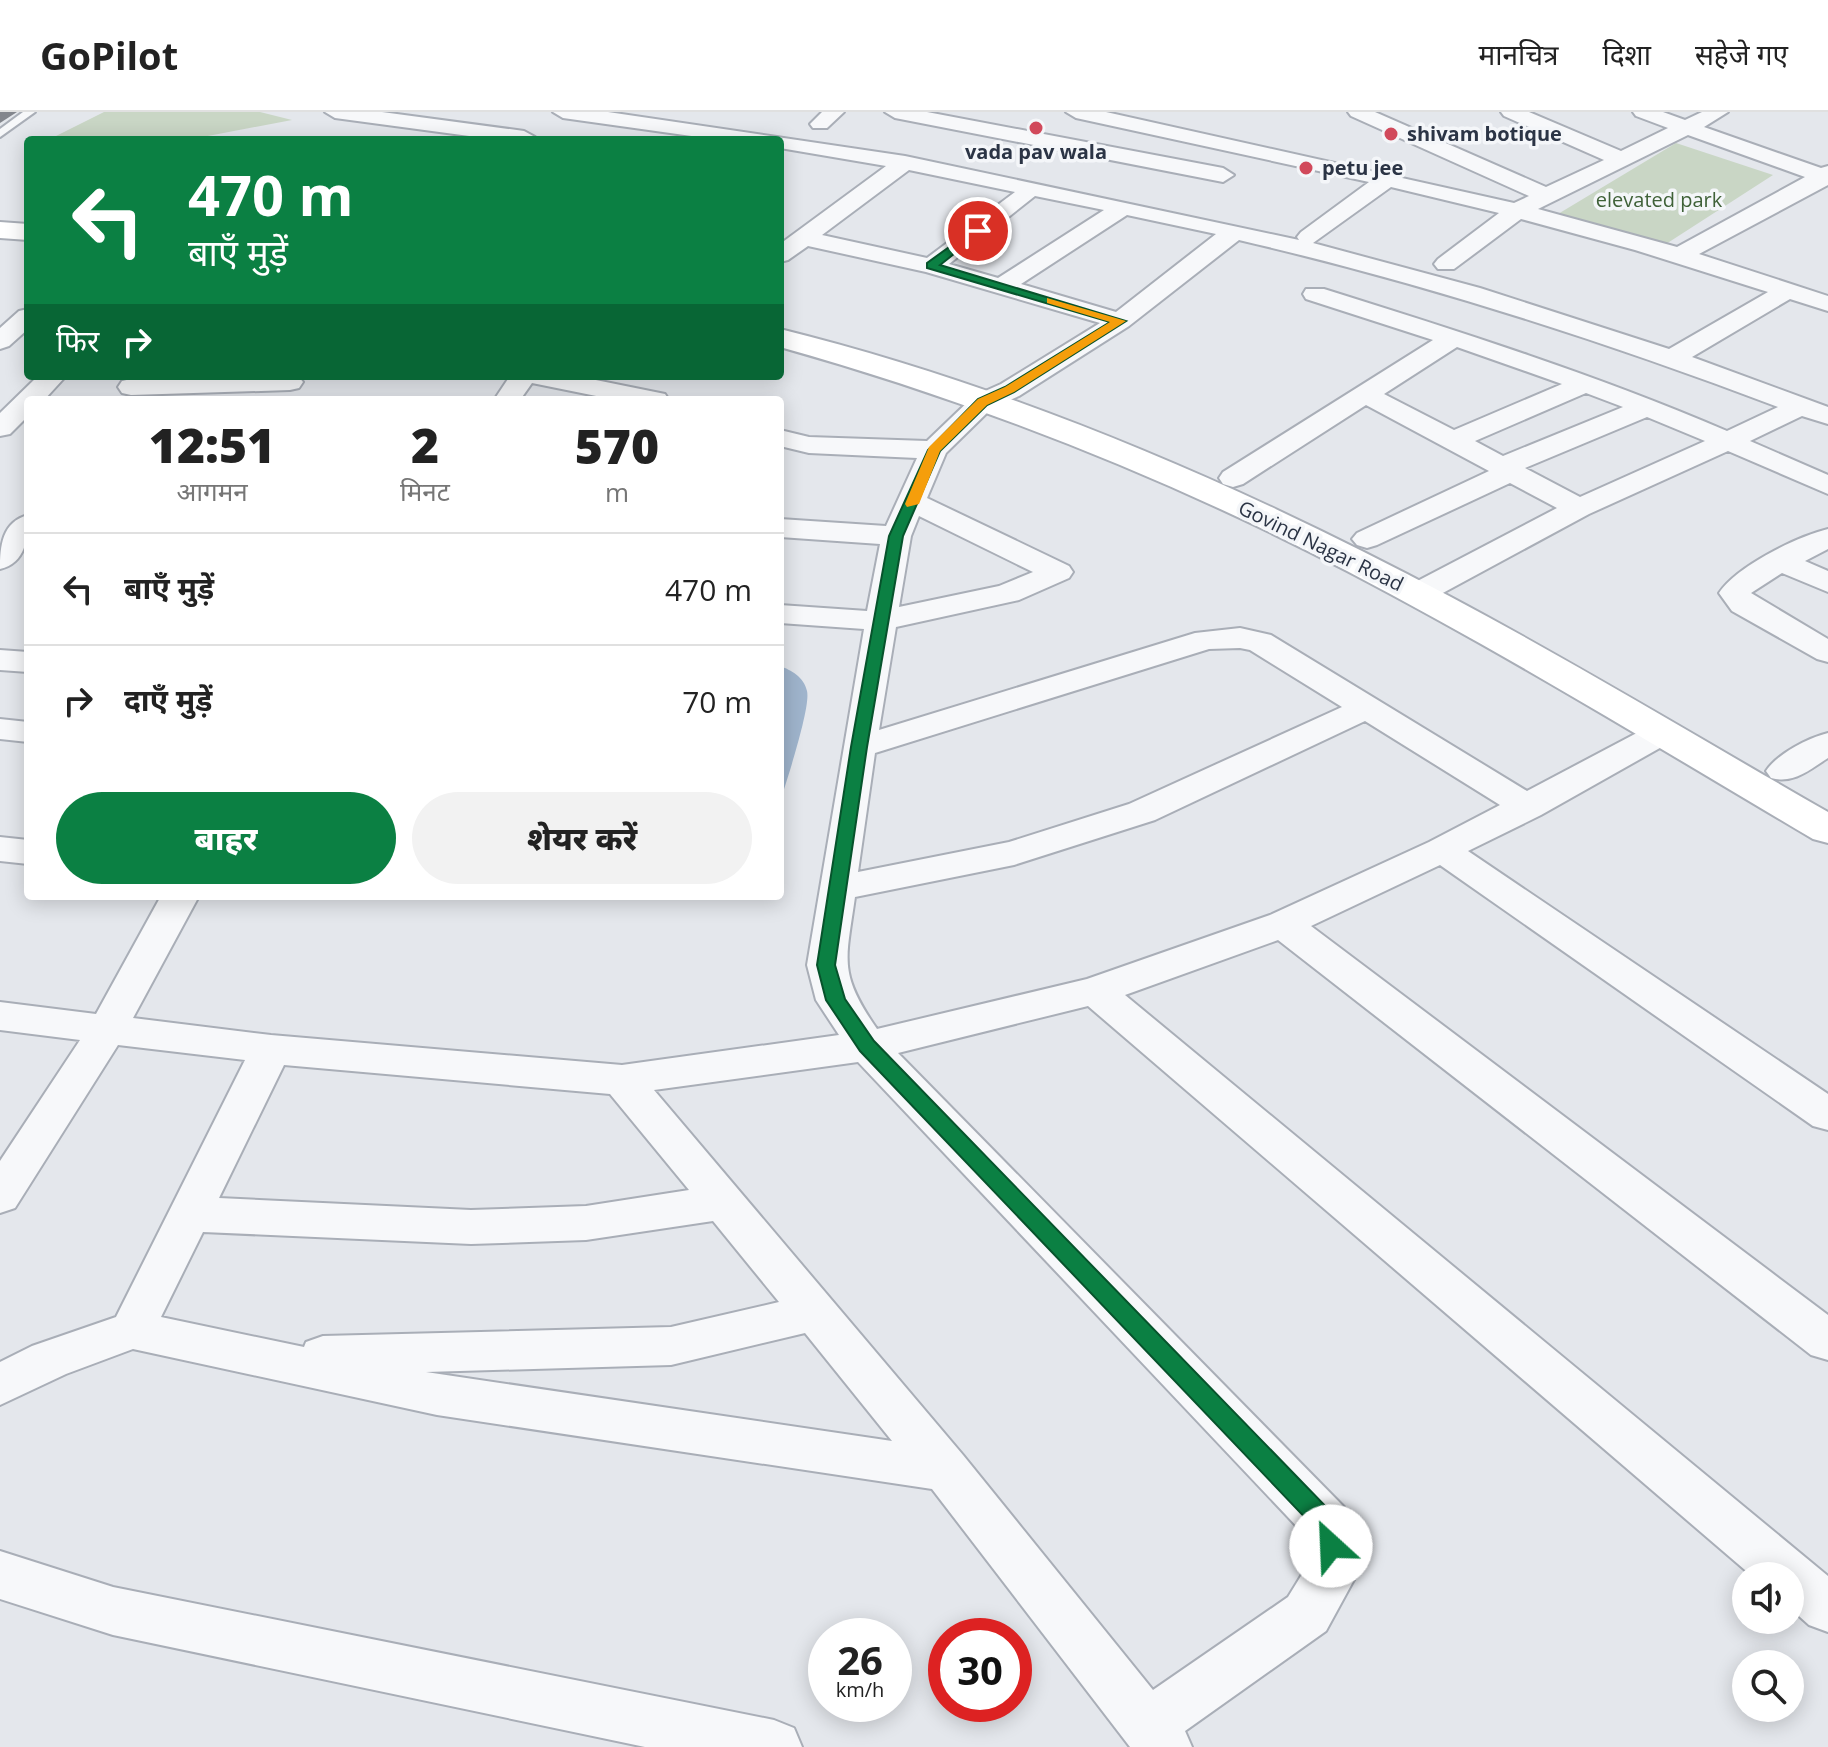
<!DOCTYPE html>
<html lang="hi">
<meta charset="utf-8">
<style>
body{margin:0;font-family:"Open Sans","Noto Sans Devanagari",sans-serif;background:#f2f2f2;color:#222;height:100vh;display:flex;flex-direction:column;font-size:30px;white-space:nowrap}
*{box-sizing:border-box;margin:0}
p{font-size:26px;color:#767676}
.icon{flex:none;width:44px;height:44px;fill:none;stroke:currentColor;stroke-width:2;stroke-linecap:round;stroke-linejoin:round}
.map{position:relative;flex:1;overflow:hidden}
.sheet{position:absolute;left:24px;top:284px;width:760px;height:504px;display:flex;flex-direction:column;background:#fff;border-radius:8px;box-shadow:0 4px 20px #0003}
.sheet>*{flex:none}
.top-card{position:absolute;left:24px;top:24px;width:760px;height:244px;border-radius:8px;box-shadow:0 4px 20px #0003;background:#0b8043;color:#fff;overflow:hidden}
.fabs{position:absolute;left:1732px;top:1450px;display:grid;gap:16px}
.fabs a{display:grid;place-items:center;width:72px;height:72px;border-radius:50%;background:#fff;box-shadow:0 4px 20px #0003;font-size:40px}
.speed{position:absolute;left:808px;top:1506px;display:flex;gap:16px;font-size:40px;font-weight:700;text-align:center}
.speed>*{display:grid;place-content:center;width:104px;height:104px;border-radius:50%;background:#fff;box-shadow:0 4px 20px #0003;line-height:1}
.speed small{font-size:20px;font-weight:400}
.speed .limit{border:12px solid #d22;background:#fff;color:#111}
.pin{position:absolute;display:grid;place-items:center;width:68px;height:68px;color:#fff;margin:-34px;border:4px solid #fff;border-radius:50%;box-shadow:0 2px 8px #0007}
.me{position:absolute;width:88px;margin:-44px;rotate:335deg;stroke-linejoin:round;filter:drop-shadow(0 0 6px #0008)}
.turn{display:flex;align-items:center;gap:28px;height:168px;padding:0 32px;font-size:36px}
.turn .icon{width:104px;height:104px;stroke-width:2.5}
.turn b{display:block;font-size:56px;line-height:68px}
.then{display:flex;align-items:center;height:76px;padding:0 32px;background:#0003;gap:16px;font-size:30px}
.eta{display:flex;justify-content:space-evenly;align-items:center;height:136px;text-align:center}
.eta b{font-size:48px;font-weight:800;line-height:56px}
.cta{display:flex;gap:16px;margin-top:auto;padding:16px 32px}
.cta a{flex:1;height:92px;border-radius:48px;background:#0b8043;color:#fff;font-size:32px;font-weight:800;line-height:92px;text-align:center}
.cta a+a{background:#f2f2f2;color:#222}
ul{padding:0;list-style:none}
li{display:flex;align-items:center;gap:24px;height:112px;padding:0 32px;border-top:2px solid #e0e0e0}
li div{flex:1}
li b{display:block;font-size:30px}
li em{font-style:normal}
header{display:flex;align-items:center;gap:48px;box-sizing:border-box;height:112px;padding:0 40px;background:#fff;border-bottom:2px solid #e0e0e0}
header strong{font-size:38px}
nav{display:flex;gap:44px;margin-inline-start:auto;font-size:28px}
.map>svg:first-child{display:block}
.green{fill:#c9d6c5}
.water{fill:#9fb4cc}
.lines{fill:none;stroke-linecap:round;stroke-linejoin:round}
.lane-casing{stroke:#a9aeb7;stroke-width:4}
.street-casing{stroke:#a9aeb7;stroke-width:4}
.secondary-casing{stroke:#a9aeb7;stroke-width:4}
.lane{fill:#f7f8fa;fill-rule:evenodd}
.street{fill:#f7f8fa;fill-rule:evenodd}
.secondary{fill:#fff;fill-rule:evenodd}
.shaded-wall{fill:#83868d}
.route{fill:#0b8043;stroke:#07532c;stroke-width:2}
.slow{fill:#f59e0b}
.poi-dot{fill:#d1495b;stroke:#f4f6f9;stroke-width:3}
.labels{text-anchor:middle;stroke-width:7;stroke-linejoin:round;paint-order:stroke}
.far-poi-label{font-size:20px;font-weight:bold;fill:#2b3445;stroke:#f4f6f9;text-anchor:start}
.far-park-label{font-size:20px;fill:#3f6138;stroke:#f4f6f9}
.far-street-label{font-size:20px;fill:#2b3445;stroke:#f4f6f9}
</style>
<header>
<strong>GoPilot</strong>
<nav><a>मानचित्र</a><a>दिशा</a><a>सहेजे गए</a></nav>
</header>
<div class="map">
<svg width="1828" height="1635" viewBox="0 0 1828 1635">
<rect width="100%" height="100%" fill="#e4e7ec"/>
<path class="green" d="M 104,0 L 260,0 L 292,8 L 187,28 L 48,28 Z
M 1676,31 L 1773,63 L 1666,132 L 1558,102 Z"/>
<path class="water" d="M 780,554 C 791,558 804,565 807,579 C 811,595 786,671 780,690 Z"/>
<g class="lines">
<g class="lane-casing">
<path id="lane" d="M 23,0 L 35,0 L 0,25 L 0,17 Z"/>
</g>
<g class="street-casing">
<path id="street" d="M 325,0 L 382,0 L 524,19 L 535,25 L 533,28 L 499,28 L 335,6 Z
M 553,0 L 608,0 L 905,44 L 1299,128 L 1297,125 L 1301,120 L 1369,70 L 1076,6 L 1066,0 L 1106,0 L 1514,91 L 1529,84 L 1351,4 L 1348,0 L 1375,0 L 1546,75 L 1604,48 L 1504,4 L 1501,0 L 1529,0 L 1621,39 L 1668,16 L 1636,4 L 1633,0 L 1663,0 L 1685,8 L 1702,0 L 1728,0 L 1704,15 L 1821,56 L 1828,54 L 1828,73 L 1699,142 L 1828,184 L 1828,199 L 1790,187 L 1692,245 L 1828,295 L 1828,312 L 1802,304 L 1750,329 L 1828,363 L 1828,382 L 1728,339 L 1589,402 L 1428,489 L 1417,491 L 1406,489 L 1402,482 L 1406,475 L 1557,396 L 1510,371 L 1377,433 L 1367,436 L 1357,433 L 1352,427 L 1357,421 L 1489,359 L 1366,293 L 1243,372 L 1233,375 L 1223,372 L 1219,366 L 1223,360 L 1433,228 L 1306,187 L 1303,182 L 1306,177 L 1324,177 C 1461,220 1597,263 1727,319 L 1778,295 C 1602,228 1423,171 1239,128 L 1129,214 L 1019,284 L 992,296 L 946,341 L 927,386 L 1069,454 L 1073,460 L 1069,466 L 1019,488 L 896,515 L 879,618 L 1195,521 L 1240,516 L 1271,523 L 1527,679 L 1650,614 L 1662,611 L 1674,614 L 1679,621 L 1674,628 L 1541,703 L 1468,739 L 1828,982 L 1828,1018 L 1813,1014 L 1440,753 L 1311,814 L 1828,1203 L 1828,1248 L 1811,1243 L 1278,828 L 1125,883 L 1828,1464 L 1828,1520 L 1809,1513 L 1790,1496 L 1790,1464 L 1752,1464 L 1088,894 L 898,941 L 1344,1395 L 1357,1434 L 1356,1464 L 1326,1519 L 1185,1619 L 1192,1635 L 1130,1635 L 932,1377 L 437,1303 L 133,1237 L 66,1262 L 0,1293 L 0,1250 L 32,1234 L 116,1205 L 245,948 L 118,933 L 15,1096 L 0,1101 L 0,1049 L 80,928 L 0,918 L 0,890 L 96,902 L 161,784 L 199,784 L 133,906 L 271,923 L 622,953 L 839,923 L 816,888 L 807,853 L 864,517 L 780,511 L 780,493 L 867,499 L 880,432 L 780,425 L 780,407 L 886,414 L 917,346 L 809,341 L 780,334 L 780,318 L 809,325 L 927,329 L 974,284 L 1001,272 L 1100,211 L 926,160 L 808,134 L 788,148 L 780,150 L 780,132 L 886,54 L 780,36 L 780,28 L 720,28 L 563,6 ZM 1688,23 L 1805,65 L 1677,135 L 1538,97 ZM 909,58 L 1015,80 L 927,146 L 822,123 ZM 1391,75 L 1499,101 L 1438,147 L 1434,152 L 1438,157 L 1454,157 L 1521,107 L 1635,138 L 1768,180 L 1669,237 L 1480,176 L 1313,131 ZM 1035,84 L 1104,98 L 998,166 L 949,152 ZM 1127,103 L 1216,122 L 1116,200 L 1021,172 ZM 1457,235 L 1562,272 L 1454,318 L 1384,282 ZM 1586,281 L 1623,295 L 1503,344 L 1475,329 ZM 1647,305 L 1705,329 L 1580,385 L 1525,356 ZM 919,404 L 1033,460 L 999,474 L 899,495 L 911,424 ZM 1240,536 L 1250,538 L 1342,595 L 1129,692 L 1009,730 L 858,760 L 875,641 L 1209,537 ZM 1365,609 L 1500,693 L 1429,730 L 1270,803 L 1087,867 L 877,917 C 838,861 846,849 855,785 L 1014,753 L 1155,708 ZM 858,950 L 1303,1421 L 1304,1459 L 1288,1485 L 1153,1578 L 963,1343 L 654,978 ZM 284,953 L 610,982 L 689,1078 L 586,1094 L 471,1098 L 219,1086 ZM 713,1109 L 779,1190 L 671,1215 L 323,1224 L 306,1230 L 304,1235 L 161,1205 L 203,1120 L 471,1132 L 586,1128 ZM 805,1221 L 892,1329 L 426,1260 L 671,1253 Z
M 822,0 L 844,0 L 827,16 L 813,16 L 810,12 Z
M 885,0 L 927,0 L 1223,56 L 1234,63 L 1223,70 L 895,6 Z
M 28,197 L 28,217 L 9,234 L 0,237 L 0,216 L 19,199 Z
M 38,264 L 66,264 L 44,288 L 28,288 L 28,304 L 10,322 L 0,324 L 0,301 Z
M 229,264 L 298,264 L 303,270 L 299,276 L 290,278 L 131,283 L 122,281 L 118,275 L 122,269 L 131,267 Z
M 510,264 L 576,264 L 665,282 L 669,288 L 616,288 L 532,271 L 520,288 L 494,288 Z
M 28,403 C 28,426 26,451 0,457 C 0,434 2,410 28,403 Z
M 1828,417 L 1828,437 L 1805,449 L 1828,459 L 1828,480 L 1782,461 L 1751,481 L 1828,527 L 1828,550 L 1817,547 L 1732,499 L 1719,481 C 1737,454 1796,425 1828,417 Z
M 0,538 L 28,540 L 28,560 L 0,558 Z
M 0,607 L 28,610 L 28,630 L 0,627 Z
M 1828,621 L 1828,646 C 1809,658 1794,672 1771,666 L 1766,659 C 1777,642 1808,626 1828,621 Z
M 0,725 L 28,728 L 28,752 L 0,749 Z
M 0,1439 L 113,1475 L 774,1608 L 794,1616 L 802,1635 L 645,1635 L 113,1523 L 0,1487 Z"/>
</g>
<g class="secondary-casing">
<path id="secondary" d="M 0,110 L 28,112 L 28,128 L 0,126 Z
M 780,217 C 1014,275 1239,372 1451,485 C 1579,553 1702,628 1828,700 L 1828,731 L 1813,727 C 1659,636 1506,542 1347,459 C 1166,365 976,290 780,235 Z"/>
</g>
<use href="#lane" class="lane"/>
<use href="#street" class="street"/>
<use href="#secondary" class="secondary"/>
</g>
<path class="shaded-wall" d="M 0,0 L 17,0 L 0,11 Z"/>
<path class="route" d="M 974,117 L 983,119 L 940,153 L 1126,209 L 1014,280 L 987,293 L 940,339 L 903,424 L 867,635 L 835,853 L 845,887 L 874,929 L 1334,1403 L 1344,1434 L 1340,1442 L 1331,1445 L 1323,1442 L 1315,1416 L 860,939 L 826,888 L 817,853 L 851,635 L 889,424 L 928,338 L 978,287 L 1005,275 L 1110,210 L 927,156 L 927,151 Z"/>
<path class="slow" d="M 1047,186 L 1126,209 L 1014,280 L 987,293 L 940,339 L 919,392 L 907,395 L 905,392 L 929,335 L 978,287 L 1005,275 L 1110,210 L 1047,191 Z"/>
<g class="poi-dot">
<circle cx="1036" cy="16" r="8"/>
<circle cx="1391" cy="22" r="8"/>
<circle cx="1306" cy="56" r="8"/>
</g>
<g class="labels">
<g class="far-poi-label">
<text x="1407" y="29">shivam botique</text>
<text x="1036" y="47" text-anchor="middle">vada pav wala</text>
<text x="1322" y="63">petu jee</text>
</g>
<g class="far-park-label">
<text x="1659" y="95">elevated park</text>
</g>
<g class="far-street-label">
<text transform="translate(1321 434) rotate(26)" y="7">Govind Nagar Road</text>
</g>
</g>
</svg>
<div class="fabs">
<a><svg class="icon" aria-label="sound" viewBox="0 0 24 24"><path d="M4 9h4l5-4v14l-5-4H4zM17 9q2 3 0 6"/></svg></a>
<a><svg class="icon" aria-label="search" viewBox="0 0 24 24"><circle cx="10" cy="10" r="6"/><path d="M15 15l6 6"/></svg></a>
</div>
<div class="speed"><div>26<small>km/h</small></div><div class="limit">30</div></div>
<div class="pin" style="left:978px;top:119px;background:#d93025"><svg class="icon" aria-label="arrive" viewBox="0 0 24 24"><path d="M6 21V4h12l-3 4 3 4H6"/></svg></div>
<svg class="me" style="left:1331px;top:1434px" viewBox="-20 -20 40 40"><circle r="19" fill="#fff"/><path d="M0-13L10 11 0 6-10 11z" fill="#0b8043"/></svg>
<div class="top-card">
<div class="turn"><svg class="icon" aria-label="left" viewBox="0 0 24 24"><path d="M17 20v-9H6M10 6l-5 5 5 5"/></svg><div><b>470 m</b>बाएँ मुड़ें</div></div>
<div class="then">फिर<svg class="icon" aria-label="right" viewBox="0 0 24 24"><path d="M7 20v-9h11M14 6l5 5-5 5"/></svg></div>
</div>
<section class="sheet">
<div class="eta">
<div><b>12:51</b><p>आगमन</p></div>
<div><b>2</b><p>मिनट</p></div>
<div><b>570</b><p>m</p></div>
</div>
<ul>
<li><svg class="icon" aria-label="left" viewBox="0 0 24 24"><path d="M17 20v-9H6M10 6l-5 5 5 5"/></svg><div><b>बाएँ मुड़ें</b></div><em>470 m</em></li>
<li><svg class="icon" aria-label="right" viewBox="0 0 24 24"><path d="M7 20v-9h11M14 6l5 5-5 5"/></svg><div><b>दाएँ मुड़ें</b></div><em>70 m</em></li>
</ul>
<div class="cta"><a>बाहर</a><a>शेयर करें</a></div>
</section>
</div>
